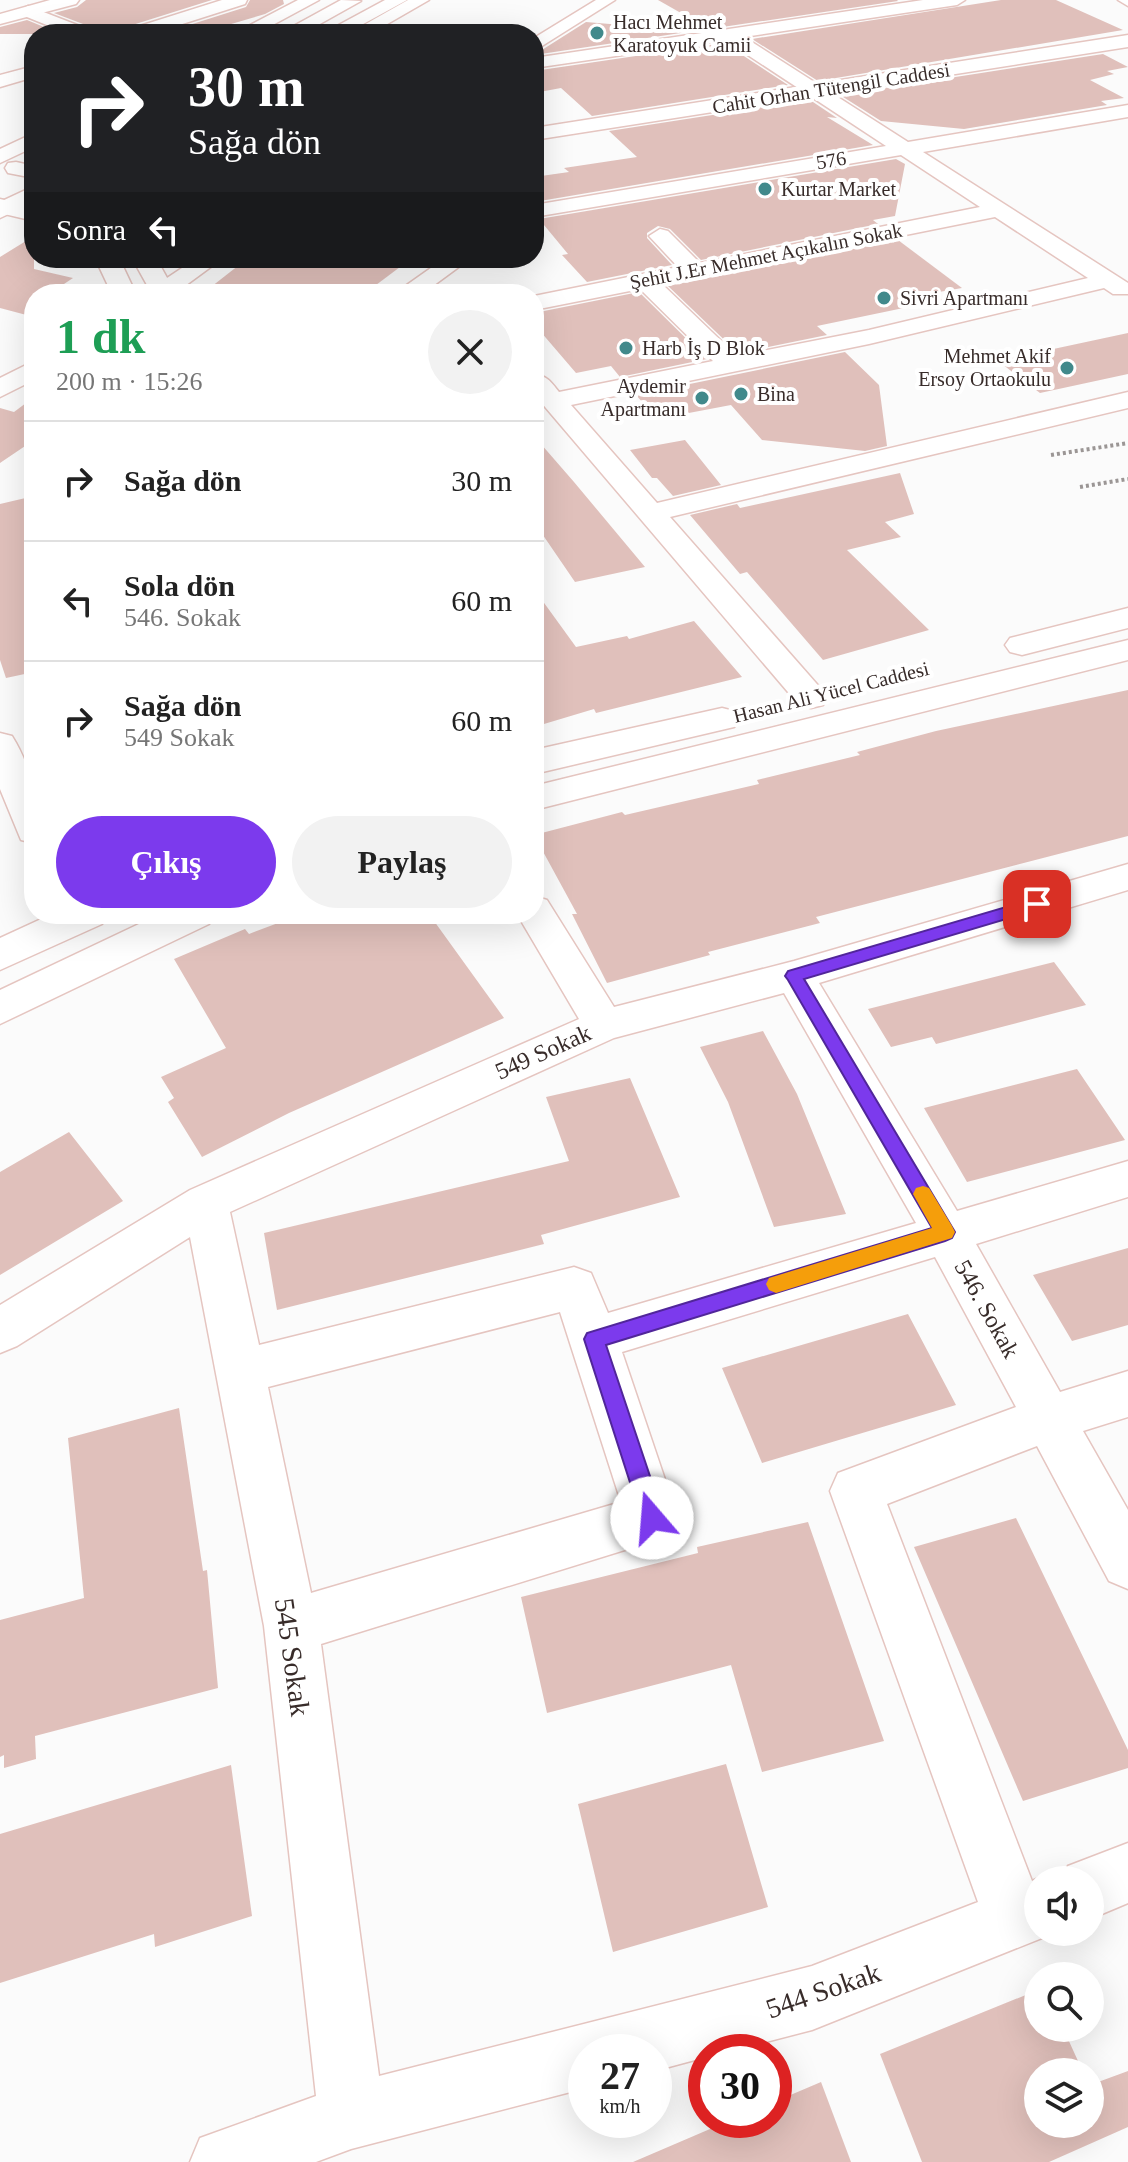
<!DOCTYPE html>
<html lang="tr">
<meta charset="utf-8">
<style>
body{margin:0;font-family:"Times New Roman",serif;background:#f2f2f2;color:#222;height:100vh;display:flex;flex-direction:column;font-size:30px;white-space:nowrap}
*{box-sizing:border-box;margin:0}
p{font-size:26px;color:#767676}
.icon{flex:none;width:44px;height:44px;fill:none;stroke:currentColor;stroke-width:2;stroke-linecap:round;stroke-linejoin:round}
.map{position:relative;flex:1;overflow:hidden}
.details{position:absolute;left:24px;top:284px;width:520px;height:640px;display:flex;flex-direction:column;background:#fff;border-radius:32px;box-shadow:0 8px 32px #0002}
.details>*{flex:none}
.banner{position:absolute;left:24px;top:24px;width:520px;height:244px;border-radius:32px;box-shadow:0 8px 32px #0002;background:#202124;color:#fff;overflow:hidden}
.controls{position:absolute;left:1024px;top:1866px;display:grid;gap:16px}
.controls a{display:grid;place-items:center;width:80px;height:80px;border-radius:50%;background:#fff;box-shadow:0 8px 32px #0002;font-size:40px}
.speed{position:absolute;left:568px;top:2034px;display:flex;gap:16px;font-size:40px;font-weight:700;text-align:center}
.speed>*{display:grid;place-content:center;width:104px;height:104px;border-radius:50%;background:#fff;box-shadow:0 8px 32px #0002;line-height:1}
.speed small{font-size:20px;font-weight:400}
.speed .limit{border:12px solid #d22;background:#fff;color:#111}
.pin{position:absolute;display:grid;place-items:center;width:68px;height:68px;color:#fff;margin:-34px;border-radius:16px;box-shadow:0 4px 12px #0006}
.me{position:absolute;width:88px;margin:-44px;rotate:342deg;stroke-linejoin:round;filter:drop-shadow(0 0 6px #0008)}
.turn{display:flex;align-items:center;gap:28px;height:168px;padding:0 32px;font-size:36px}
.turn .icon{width:104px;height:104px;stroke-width:2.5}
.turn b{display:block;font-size:56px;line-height:68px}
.then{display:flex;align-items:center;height:76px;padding:0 32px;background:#0003;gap:16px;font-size:30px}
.round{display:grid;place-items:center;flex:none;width:84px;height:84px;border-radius:42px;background:#f2f2f2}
.summary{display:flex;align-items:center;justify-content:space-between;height:136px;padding:0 32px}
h1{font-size:48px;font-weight:600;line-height:60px;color:#1e9e55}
.action{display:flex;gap:16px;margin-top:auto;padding:16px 32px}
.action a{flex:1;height:92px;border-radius:48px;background:#7c3aed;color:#fff;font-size:32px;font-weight:600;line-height:92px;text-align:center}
.action a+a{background:#f2f2f2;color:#222}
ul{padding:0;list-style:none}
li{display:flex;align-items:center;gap:24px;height:120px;padding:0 32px;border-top:2px solid #e0e0e0}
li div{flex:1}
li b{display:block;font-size:30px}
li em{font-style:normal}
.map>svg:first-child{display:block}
.building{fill:#e0c0bb}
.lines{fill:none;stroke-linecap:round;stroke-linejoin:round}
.minor-casing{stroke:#e5c5c0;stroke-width:3}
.tertiary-casing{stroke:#e5c5c0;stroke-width:3}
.trunk-casing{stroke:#e5c5c0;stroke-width:3}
.path{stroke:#9b9695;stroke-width:4;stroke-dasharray:3 3;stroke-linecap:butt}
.minor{fill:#fff;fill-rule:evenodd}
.tertiary{fill:#fff;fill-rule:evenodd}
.trunk{fill:#fff;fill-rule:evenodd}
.route{fill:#7c3aed;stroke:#51269a;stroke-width:2}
.slow{fill:#f59e0b}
.poi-dot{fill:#41898b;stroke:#fff;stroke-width:3}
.labels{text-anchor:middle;stroke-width:8;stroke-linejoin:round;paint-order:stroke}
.far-poi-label{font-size:20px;fill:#382c2a;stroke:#fff;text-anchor:start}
.far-street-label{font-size:20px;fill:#382c2a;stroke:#fff}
.street-label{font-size:24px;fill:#382c2a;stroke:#fff}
.near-street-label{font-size:28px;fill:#382c2a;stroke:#fff}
</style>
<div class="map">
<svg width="1128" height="2162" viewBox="0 0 1128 2162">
<rect width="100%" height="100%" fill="#fbfbfb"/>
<path class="building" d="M 86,0 L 212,0 L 126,27 L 121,34 L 96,34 L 91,27 L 54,13 L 77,7 Z
M 250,0 L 283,0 L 284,4 L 265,14 L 197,34 L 161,34 L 246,7 Z
M 658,0 L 897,0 L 898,1 L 709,29 Z
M 1001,0 L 1056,0 L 1123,30 L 818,81 L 752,39 Z
M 27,20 L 61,34 L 0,34 L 0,27 Z
M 586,22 L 694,31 L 534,55 Z
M 724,43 L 788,85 L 592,116 L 561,88 L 534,93 L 534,71 Z
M 1103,54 L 1128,67 L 1107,71 L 1114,74 L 1090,80 L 1124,98 L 1101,101 L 1107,105 L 964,129 L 881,121 L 840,95 Z
M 810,100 L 837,118 L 827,117 L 873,145 L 534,202 L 534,177 L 569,172 L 564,168 L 637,157 L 609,131 Z
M 896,159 L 905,164 L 895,216 L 873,220 L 878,224 L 701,260 L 670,229 L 658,226 L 647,233 L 647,238 L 672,265 L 587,282 L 562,255 L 568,254 L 539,219 Z
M 34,236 L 34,269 L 73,278 L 49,294 L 34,294 L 34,317 L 0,308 L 0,257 Z
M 898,240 L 962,288 L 933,293 L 942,300 L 817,326 L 827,335 L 738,353 L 668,286 Z
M 248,258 L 412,258 L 364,294 L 202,294 Z
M 639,292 L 707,359 L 620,377 L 611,366 L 576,373 L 534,324 L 534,313 Z
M 1128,333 L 1128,374 L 1040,393 L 998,361 Z
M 845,352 L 879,385 L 887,446 L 865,451 L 762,440 L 731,405 L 657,419 L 636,395 Z
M 34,397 L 34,440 L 0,463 L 0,408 L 14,412 Z
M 534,436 L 574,482 L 645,567 L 575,582 L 534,522 Z
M 685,440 L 721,485 L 673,496 L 657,478 L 652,478 L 630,450 Z
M 900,473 L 914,514 L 885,522 L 901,537 L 847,550 L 929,630 L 823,660 L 747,572 L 740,574 L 690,515 L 737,504 L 740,508 Z
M 34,496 L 34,672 L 6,678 L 0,660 L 0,504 Z
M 534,589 L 576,647 L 627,636 L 629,639 L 694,621 L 742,677 L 596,713 L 594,709 L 534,727 Z
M 1128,690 L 1128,836 L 816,917 L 820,923 L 708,952 L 710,955 L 607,983 L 572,914 L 577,914 L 534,835 L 622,812 L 625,815 L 759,784 L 757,780 L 860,755 L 857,752 L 936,731 Z
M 302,914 L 429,914 L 504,1018 L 289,1113 L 202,1157 L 168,1102 L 174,1098 L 161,1077 L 226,1048 L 174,959 L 245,929 L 249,934 Z
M 1054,962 L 1086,1005 L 936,1044 L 932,1037 L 891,1047 L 868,1009 Z
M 763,1031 L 797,1094 L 846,1214 L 774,1227 L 728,1102 L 700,1047 Z
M 1077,1069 L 1125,1140 L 967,1182 L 924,1108 Z
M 630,1078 L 680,1197 L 541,1235 L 544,1244 L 277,1310 L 264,1233 L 569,1161 L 546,1097 Z
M 69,1132 L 123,1201 L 0,1275 L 0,1172 Z
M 1128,1248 L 1128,1325 L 1072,1341 L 1033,1275 Z
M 908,1314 L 956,1405 L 762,1463 L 722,1368 Z
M 179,1408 L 203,1571 L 207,1570 L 218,1688 L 35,1736 L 36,1759 L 4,1768 L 4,1755 L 0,1757 L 0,1620 L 84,1598 L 68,1438 Z
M 1016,1518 L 1128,1750 L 1128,1768 L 1023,1801 L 914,1547 Z
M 808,1522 L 884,1741 L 762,1772 L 731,1665 L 547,1713 L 521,1597 L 698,1553 L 697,1547 Z
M 726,1764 L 768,1907 L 613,1952 L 578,1804 Z
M 231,1765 L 252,1916 L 155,1947 L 154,1934 L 0,1983 L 0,1834 Z
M 1038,1990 L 1038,2028 L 1063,2028 L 1083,2072 L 1038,2072 L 1038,2124 L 1090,2124 L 1090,2085 L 1128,2071 L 1128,2127 L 1049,2162 L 922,2162 L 880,2054 Z
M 821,2082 L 851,2162 L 633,2162 L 731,2120 L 774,2120 L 774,2102 Z"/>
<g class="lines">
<g class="minor-casing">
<path id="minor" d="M 222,0 L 247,0 L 245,4 L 151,34 L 124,34 L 127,30 Z
M 298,0 L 319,0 L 256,34 L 233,34 Z
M 408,0 L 429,0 L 370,34 L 348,34 Z
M 596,0 L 615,0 L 534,51 L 534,38 Z
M 923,0 L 965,0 L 957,5 L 744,37 L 908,142 L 1128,105 L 1128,117 L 923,152 L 1128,283 L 1128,294 L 1113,294 L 1104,288 L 869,344 L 571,405 L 657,503 L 1128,392 L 1128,408 L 670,517 L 823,691 L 827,698 L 823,705 L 811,708 L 799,705 L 534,394 L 534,375 C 546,374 552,383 559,392 L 713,361 L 640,289 L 534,310 L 534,296 L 678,267 L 649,236 L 660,229 L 668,231 L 700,263 L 980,207 L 901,155 L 534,217 L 534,205 L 886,146 L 725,40 L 534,68 L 534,58 ZM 995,217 L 1088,278 L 869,330 L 737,356 L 662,284 Z
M 1118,0 L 1128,0 L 1128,6 Z
M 28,6 L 90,30 L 93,34 L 69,34 L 22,15 L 20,11 Z
M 34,66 L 34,77 L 0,87 L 0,75 Z
M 34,133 L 34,147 L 0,163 L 0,149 Z
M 197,258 L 223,258 L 174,294 L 153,294 L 151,291 L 155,286 Z
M 445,258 L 471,258 L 422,294 L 394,294 Z
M 34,361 L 34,380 L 0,397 L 0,378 Z
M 0,733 L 12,736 C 35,772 34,803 34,843 L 21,840 L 0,789 Z
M 1128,864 L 1128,890 L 819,983 L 957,1211 L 1128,1161 L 1128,1197 L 976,1244 L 1060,1392 L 1128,1371 L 1128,1417 L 1083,1431 L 1128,1510 L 1128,1589 L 1109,1581 L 1037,1446 L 887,1504 L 1032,1881 L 1038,1878 L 1042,1880 L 1038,1880 L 1038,1932 L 1057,1932 L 812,2030 L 727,2052 L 706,2052 L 706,2057 L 654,2071 L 654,2052 L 586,2052 L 586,2088 L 351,2149 L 316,2162 L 190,2162 L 200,2138 L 316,2096 L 264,1626 L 190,1237 L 17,1346 L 0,1353 L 0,1305 L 190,1190 L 579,1019 L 517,914 L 534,914 L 534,896 L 547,900 L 614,1007 L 794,961 ZM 784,993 L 916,1223 L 608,1313 L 591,1273 L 574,1267 L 259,1345 L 230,1212 L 614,1038 ZM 935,1257 L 1016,1407 L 838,1473 L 830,1491 L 978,1902 L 812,1966 L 379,2076 L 321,1644 L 670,1536 L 678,1518 L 622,1352 ZM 560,1312 L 621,1502 L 311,1593 L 268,1387 Z
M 1128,1843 L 1128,1903 L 1090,1919 L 1090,1880 L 1063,1880 L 1068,1866 Z"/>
</g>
<g class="tertiary-casing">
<path id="tertiary" d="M 50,0 L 79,0 L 76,4 L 0,24 L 0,14 Z
M 1128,35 L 1128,47 L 534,140 L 534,128 Z
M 16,162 L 34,166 L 34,178 L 8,173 L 5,168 L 8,163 Z
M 0,199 L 34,207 L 34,221 L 0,213 Z
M 95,258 L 119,258 L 136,294 L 112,294 Z
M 132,258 L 156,258 L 176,294 L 152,294 Z
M 1128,608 L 1128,628 L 1022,655 L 1010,652 L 1005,645 L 1010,638 Z
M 1128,640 L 1128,660 L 534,810 L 534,786 Z
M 722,708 L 734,711 L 740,719 L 734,727 L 534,774 L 534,750 Z
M 52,914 L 108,914 L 102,924 L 0,970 L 0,938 Z
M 160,914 L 215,914 L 209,924 L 0,1024 L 0,990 Z"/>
</g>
<g class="trunk-casing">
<path id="trunk" d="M 341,0 L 361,1 L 302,34 L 279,34 Z
M 385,0 L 407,0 L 345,34 L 322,34 Z
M 34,186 L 34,202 L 0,218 L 0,202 Z"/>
</g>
<path class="path" d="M 1051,455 L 1128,443
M 1080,487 L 1128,479"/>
<use href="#minor" class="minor"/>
<use href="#tertiary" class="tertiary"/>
<use href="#trunk" class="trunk"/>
</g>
<path class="route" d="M 1037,898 L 1043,900 L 1045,904 L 1043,908 L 804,979 L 955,1232 L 952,1238 L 945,1241 L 606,1345 L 664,1518 L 660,1526 L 652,1530 L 644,1526 L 584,1339 L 587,1333 L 932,1228 L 788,980 L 785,976 L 788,971 Z"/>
<path class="slow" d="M 923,1186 L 929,1188 L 952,1226 L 955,1232 L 952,1238 L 776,1293 L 769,1290 L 766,1284 L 769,1278 L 932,1228 L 913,1194 L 916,1188 Z"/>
<g class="poi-dot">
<circle cx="597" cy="33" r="8"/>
<circle cx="765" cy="189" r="8"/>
<circle cx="884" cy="298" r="8"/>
<circle cx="626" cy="348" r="8"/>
<circle cx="1067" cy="368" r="8"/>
<circle cx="741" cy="394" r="8"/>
<circle cx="702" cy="398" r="8"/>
</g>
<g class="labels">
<g class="far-poi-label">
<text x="613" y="29">Hacı Mehmet<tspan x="613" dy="23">Karatoyuk Camii</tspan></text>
<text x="781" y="196">Kurtar Market</text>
<text x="900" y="305">Sivri Apartmanı</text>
<text x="642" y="355">Harb İş D Blok</text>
<text x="1051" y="363" text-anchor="end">Mehmet Akif<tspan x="1051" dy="23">Ersoy Ortaokulu</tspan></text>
<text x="686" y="393" text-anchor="end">Aydemir<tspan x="686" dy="23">Apartmanı</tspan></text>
<text x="757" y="401">Bina</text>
</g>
<g class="far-street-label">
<text transform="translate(831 88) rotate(-9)" y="7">Cahit Orhan Tütengil Caddesi</text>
<text transform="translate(831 160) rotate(-10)" y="7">576</text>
<text transform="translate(766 256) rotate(-11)" y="7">Şehit J.Er Mehmet Açıkalın Sokak</text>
<text transform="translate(831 692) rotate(-14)" y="7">Hasan Ali Yücel Caddesi</text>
</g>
<g class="street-label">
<text transform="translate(543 1052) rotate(-24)" y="8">549 Sokak</text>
<text transform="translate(987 1309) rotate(61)" y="8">546. Sokak</text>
</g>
<g class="near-street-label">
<text transform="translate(293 1657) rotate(82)" y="10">545 Sokak</text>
<text transform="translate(823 1990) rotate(-19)" y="10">544 Sokak</text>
</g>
</g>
</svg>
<div class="controls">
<a><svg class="icon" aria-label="sound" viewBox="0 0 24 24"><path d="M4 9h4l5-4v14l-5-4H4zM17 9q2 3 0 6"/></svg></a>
<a><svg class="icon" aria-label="search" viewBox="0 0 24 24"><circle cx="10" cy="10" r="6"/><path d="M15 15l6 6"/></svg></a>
<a><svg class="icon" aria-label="layers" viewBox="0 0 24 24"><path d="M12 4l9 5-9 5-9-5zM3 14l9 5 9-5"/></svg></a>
</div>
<div class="speed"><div>27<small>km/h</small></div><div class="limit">30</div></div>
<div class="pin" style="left:1037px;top:904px;background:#d93025"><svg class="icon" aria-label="arrive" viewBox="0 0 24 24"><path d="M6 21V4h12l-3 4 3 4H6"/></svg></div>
<svg class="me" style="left:652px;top:1518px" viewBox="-20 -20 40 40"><circle r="19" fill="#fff"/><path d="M0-13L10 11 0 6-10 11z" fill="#7c3aed"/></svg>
<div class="banner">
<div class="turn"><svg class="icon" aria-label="right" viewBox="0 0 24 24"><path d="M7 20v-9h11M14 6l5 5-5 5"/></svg><div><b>30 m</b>Sağa dön</div></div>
<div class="then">Sonra<svg class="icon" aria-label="left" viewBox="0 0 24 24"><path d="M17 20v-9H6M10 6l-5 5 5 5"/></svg></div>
</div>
<section class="details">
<div class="summary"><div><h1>1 dk</h1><p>200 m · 15:26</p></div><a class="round"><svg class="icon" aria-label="close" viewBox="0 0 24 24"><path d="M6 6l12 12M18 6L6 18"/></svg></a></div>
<ul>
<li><svg class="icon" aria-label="right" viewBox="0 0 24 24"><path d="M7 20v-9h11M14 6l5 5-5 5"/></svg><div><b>Sağa dön</b></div><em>30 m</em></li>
<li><svg class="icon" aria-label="left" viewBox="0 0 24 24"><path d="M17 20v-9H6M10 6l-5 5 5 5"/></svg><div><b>Sola dön</b><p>546. Sokak</p></div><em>60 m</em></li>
<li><svg class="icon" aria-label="right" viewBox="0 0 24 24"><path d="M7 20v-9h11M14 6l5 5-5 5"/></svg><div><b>Sağa dön</b><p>549 Sokak</p></div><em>60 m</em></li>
</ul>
<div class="action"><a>Çıkış</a><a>Paylaş</a></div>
</section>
</div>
